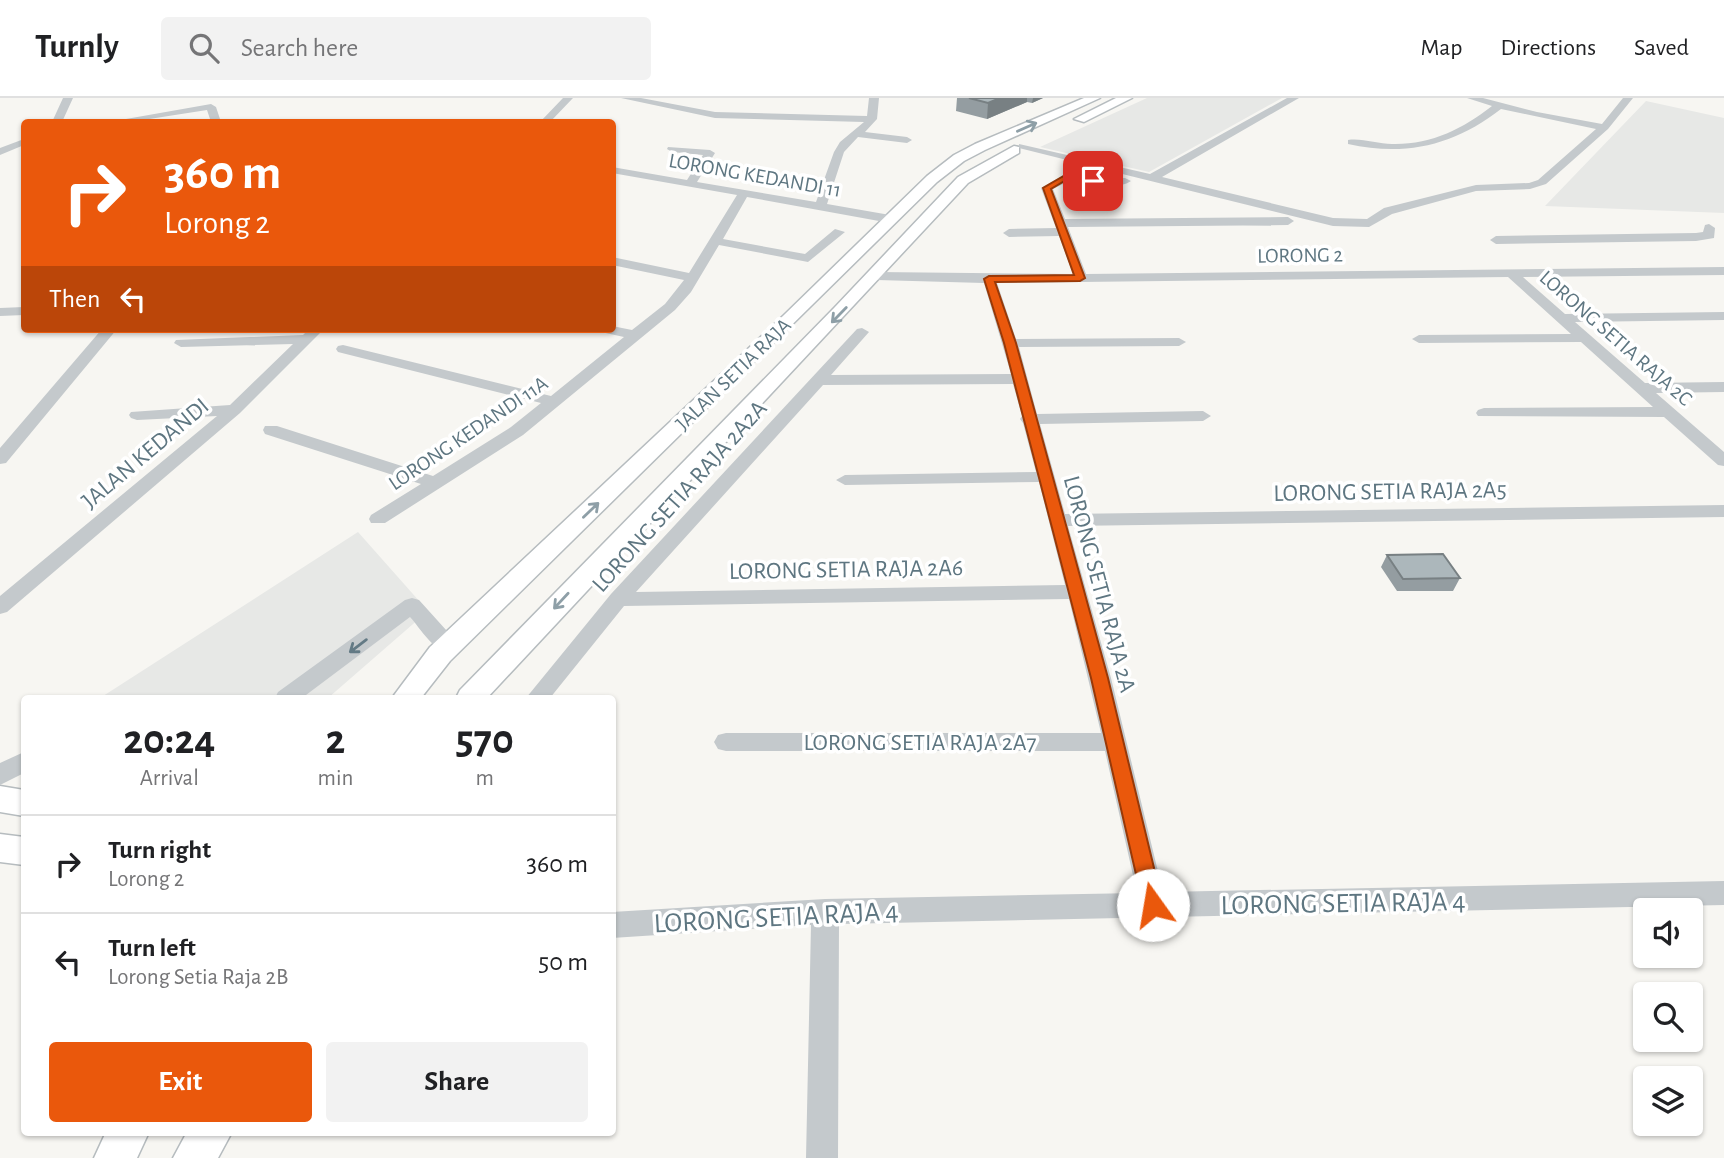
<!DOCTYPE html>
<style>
body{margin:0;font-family:"Alegreya Sans",sans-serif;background:#f2f2f2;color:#202124;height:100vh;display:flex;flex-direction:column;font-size:26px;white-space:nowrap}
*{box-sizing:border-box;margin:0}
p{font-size:23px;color:#757577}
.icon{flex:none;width:38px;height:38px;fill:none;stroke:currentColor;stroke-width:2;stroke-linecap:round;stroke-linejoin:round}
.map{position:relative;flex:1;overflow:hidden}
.panel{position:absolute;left:21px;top:597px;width:595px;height:441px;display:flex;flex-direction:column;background:#fff;border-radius:7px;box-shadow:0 2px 5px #0004}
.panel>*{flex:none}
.banner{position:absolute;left:21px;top:21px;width:595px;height:214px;border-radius:7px;box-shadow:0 2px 5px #0004;background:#ea580c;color:#fff;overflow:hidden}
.fabs{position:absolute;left:1633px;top:800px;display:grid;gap:14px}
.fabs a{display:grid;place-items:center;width:70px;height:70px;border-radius:7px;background:#fff;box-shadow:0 2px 5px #0004;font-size:35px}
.pin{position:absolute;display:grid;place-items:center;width:60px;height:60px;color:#fff;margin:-30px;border-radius:14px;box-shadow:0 4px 10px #0006}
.me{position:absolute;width:77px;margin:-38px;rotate:347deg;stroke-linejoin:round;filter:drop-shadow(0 0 5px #0008)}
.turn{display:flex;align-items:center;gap:24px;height:147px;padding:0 28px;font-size:32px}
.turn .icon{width:91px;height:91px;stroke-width:2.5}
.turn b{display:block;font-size:49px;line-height:60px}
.then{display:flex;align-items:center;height:66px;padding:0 28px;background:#0003;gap:14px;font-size:26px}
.eta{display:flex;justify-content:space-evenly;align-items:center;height:119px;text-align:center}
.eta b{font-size:42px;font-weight:600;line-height:49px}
.primary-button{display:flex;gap:14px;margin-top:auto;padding:14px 28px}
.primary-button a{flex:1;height:80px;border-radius:7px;background:#ea580c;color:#fff;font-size:28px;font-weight:600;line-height:80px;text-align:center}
.primary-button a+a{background:#f2f2f2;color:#202124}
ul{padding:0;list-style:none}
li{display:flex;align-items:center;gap:21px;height:98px;padding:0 28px;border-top:2px solid #e0e0e0}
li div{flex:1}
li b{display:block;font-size:26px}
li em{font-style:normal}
header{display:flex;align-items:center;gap:42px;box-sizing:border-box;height:98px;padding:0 35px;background:#fff;border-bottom:2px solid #e0e0e0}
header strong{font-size:33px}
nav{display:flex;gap:38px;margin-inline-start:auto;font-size:24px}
.search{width:490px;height:63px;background:#f2f2f2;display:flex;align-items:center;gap:18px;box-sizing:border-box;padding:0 24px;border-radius:7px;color:#757577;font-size:26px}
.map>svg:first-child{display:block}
.built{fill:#e7e8e6}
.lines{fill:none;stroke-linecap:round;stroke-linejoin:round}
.major-casing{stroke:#b6bcbf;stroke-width:3}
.minor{fill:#c4c9cc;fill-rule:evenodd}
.major{fill:#fff;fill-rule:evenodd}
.wall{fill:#949da1}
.shaded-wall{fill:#788083}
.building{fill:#acb7bb;stroke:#788083;stroke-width:2}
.oneway{stroke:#8e9fa7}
.oneway2{stroke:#637a85}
.route{fill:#ea580c;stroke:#983908;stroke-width:2}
.labels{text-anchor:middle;stroke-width:7;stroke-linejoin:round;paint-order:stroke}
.far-street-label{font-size:21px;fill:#5e7681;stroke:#fff}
.street-label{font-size:24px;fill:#5e7681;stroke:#fff}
.near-street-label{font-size:28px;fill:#5e7681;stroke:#fff}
</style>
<header>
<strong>Turnly</strong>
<div class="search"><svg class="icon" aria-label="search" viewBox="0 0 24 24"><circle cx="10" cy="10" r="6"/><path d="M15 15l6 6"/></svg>Search here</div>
<nav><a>Map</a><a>Directions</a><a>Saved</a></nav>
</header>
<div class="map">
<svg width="1724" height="1060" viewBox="0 0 1724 1060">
<rect width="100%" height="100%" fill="#f7f6f2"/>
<path class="built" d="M 1147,0 L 1282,0 L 1149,74 L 1040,49 Z
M 1646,3 L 1724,20 L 1724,115 L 1545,108 Z
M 358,434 L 428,513 L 328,600 L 100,600 Z"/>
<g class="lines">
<g class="major-casing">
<path id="major" d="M 1084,0 L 1100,0 L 985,52 L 964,63 L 937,84 L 450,563 L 421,600 L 392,600 L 430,549 L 784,217 L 927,78 L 954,57 L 975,46 Z
M 1116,0 L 1132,0 L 1084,24 L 1074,21 Z
M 1014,48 L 1019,49 L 1019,55 L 968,85 L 487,600 L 456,600 L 460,592 L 835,209 L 958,79 Z
M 0,688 L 24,692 L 24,718 L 0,714 Z
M 0,736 L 24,739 L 24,767 L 0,764 Z
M 106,1034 L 149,1034 L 137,1060 L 94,1060 Z
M 187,1034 L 232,1034 L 218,1060 L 173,1060 Z"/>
</g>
<path class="minor" d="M 63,0 L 73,0 L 62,24 L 52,24 Z
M 563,0 L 573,0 L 550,24 L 540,24 Z
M 621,0 L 641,0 L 715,14 L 867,18 L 869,0 L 879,0 L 877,21 L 865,34 L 907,39 L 912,42 L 907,45 L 858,39 L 844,54 L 827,106 L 890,117 L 896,121 L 890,125 L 747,99 L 723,141 L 805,156 L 835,131 L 845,134 L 808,164 L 719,147 L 691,194 L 675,212 L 523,337 L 385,425 L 371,425 L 369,421 L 371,417 L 421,386 L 265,336 L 263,332 L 265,328 L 277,328 L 433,378 L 511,329 L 541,305 L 338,254 L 336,251 L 338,248 L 343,247 L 551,298 L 624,239 L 601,234 L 599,231 L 612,231 L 612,228 L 632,232 L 665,206 L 684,182 L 612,167 L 612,159 L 689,175 L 737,97 L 612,75 L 612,69 L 687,82 L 703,57 L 672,54 L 667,51 L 668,49 L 710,52 L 715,55 L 697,84 L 816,104 L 834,54 L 840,44 L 864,24 L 715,20 Z
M 1287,0 L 1299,0 L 1162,79 L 1333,120 L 1367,121 L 1384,110 L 1476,87 L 1529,85 L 1538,82 L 1596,31 L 1501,11 C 1455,47 1406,59 1348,46 L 1348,42 C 1362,40 1378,46 1392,46 C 1430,47 1463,31 1492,8 L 1467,0 L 1483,0 L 1537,14 L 1602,26 L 1623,0 L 1633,0 L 1608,31 L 1546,86 L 1530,91 L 1476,93 L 1392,116 L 1369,129 L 1333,128 L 1094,69 L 1078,78 L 1125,80 L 1131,83 C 1117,93 1085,86 1069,83 L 1053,91 L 1065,121 L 1288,119 L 1294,123 L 1288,127 L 1068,129 L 1086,176 L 1724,169 L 1724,177 L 1523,179 L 1565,216 L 1724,214 L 1724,222 L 1575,224 L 1645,285 L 1724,284 L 1724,294 L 1656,295 L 1724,354 L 1724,368 L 1718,367 L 1664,319 L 1478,318 L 1476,315 L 1478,312 L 1484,310 L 1653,309 L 1581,244 L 1419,245 L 1412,241 L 1419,237 L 1571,236 L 1508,179 L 997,185 L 1016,241 L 1179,240 L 1186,244 L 1179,248 L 1019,249 L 1037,316 L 1203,313 L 1211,318 L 1203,323 L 1040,326 L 1065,416 L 1724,407 L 1724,419 L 1068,428 L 1111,580 L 1163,794 L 1724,783 L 1724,807 L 839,826 L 838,1060 L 806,1060 L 811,827 L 612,840 L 612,814 L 825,801 L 1137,795 L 1105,653 L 726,653 L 718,651 L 714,644 L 718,637 L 726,635 L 1101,635 L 1069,501 L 624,508 L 550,600 L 526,600 L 611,496 L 857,231 L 862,230 L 869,234 L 831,277 L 1011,276 L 984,185 L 877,182 L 870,178 L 877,174 L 1073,176 L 1059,138 L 1009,139 L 1003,135 L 1009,131 L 1056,130 L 1041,90 L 1083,66 L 1019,50 L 1019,46 L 1150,76 ZM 1013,286 L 1022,318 L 1020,321 L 1023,325 L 1036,374 L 845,377 L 836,382 L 845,387 L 1039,384 L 1065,487 L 636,494 L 823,287 Z
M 211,6 L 216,9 L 221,24 L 211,24 L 207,12 L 130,24 L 109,24 Z
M 24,41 L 24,47 L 0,57 L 0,50 Z
M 1709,126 L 1715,130 L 1714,140 L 1696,143 L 1496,146 L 1490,142 L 1496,138 L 1696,135 L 1703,134 L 1705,127 Z
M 24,209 L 24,217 L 0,218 L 0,210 Z
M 102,231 L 117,231 L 6,365 L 0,366 L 0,350 Z
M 309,231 L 324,231 L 240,315 L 7,514 L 0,516 L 0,498 L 217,318 L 137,322 L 131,320 L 129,317 L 131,314 L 230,307 L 293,246 L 181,249 L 174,245 L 176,242 L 303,237 Z
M 412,500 L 419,502 L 456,543 L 459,548 L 456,553 C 436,559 422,532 410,519 L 302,600 L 275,600 L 278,594 L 405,502 Z
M 24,654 L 24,675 L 0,687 L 0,665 Z"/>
<use href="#major" class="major"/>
</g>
<path class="wall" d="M 957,0 L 1043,0 L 1032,5 L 1027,4 L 987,21 L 956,13 Z
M 1387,457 L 1460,480 L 1453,493 L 1397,493 L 1381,469 Z"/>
<path class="shaded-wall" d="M 1000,0 L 1027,0 L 1027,4 L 987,21 L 988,5 Z
M 1033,0 L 1043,0 L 1032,5 Z"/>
<path class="building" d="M 969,0 L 1000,0 L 988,5 Z
M 1443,456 L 1460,480 L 1403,481 L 1387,457 Z"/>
<defs><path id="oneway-shaft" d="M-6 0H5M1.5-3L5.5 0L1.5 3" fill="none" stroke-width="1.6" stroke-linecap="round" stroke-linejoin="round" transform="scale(1.75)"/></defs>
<g class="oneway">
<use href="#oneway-shaft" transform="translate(1027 29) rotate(-24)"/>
<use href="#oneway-shaft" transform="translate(839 217) rotate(134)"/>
<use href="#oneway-shaft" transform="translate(591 412) rotate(-44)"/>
<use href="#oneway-shaft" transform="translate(561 503) rotate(133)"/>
</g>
<use class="oneway2" href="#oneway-shaft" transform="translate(358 548) rotate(143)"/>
<path class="route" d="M 1067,76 L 1097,83 L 1093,86 L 1068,81 L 1051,91 L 1085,180 L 1080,183 L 995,184 L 1016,245 L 1108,580 L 1163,807 L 1160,814 L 1153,816 L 1146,814 L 1143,807 L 1091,580 L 1004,245 L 984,181 L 989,178 L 1074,177 L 1043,90 Z"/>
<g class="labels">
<g class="far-street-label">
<text transform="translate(755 77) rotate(10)" y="7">LORONG KEDANDI 11</text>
<text transform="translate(1300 157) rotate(-1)" y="7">LORONG 2</text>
<text transform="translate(1616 240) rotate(41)" y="7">LORONG SETIA RAJA 2C</text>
<text transform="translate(733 276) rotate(-44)" y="7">JALAN SETIA RAJA</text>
<text transform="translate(468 335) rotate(-34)" y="7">LORONG KEDANDI 11A</text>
</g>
<g class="street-label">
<text transform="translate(145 355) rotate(-40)" y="8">JALAN KEDANDI</text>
<text transform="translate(1390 393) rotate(-1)" y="8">LORONG SETIA RAJA 2A5</text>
<text transform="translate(679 398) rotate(-48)" y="8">LORONG SETIA RAJA 2A2A</text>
<text transform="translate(846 471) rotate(-1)" y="8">LORONG SETIA RAJA 2A6</text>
<text transform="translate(1100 486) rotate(75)" y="8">LORONG SETIA RAJA 2A</text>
<text x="920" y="652">LORONG SETIA RAJA 2A7</text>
</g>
<g class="near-street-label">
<text transform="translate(1343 804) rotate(-1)" y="10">LORONG SETIA RAJA 4</text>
<text transform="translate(776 818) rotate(-3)" y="10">LORONG SETIA RAJA 4</text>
</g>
</g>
</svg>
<div class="fabs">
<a><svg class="icon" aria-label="sound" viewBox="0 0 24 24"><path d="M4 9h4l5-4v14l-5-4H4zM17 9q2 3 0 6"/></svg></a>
<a><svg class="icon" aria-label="search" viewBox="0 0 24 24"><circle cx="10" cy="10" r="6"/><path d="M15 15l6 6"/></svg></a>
<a><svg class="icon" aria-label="layers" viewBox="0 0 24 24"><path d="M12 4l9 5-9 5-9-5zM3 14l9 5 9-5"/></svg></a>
</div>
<div class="pin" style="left:1093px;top:83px;background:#d93025"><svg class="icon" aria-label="arrive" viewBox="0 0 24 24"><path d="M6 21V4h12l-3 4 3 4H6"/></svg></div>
<svg class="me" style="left:1153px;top:807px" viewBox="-20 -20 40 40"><circle r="19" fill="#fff"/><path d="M0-13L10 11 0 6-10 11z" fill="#ea580c"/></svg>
<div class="banner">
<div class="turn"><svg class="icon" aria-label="right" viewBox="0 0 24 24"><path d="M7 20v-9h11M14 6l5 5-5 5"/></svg><div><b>360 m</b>Lorong 2</div></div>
<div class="then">Then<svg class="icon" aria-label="left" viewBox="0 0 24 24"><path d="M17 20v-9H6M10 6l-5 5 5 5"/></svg></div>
</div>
<section class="panel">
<div class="eta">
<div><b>20:24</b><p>Arrival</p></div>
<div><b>2</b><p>min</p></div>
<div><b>570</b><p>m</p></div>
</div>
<ul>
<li><svg class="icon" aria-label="right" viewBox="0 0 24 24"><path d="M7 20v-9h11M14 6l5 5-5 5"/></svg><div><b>Turn right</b><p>Lorong 2</p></div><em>360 m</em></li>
<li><svg class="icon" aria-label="left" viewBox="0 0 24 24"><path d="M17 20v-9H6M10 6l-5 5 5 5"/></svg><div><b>Turn left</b><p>Lorong Setia Raja 2B</p></div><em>50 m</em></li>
</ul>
<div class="primary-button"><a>Exit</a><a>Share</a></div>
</section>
</div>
